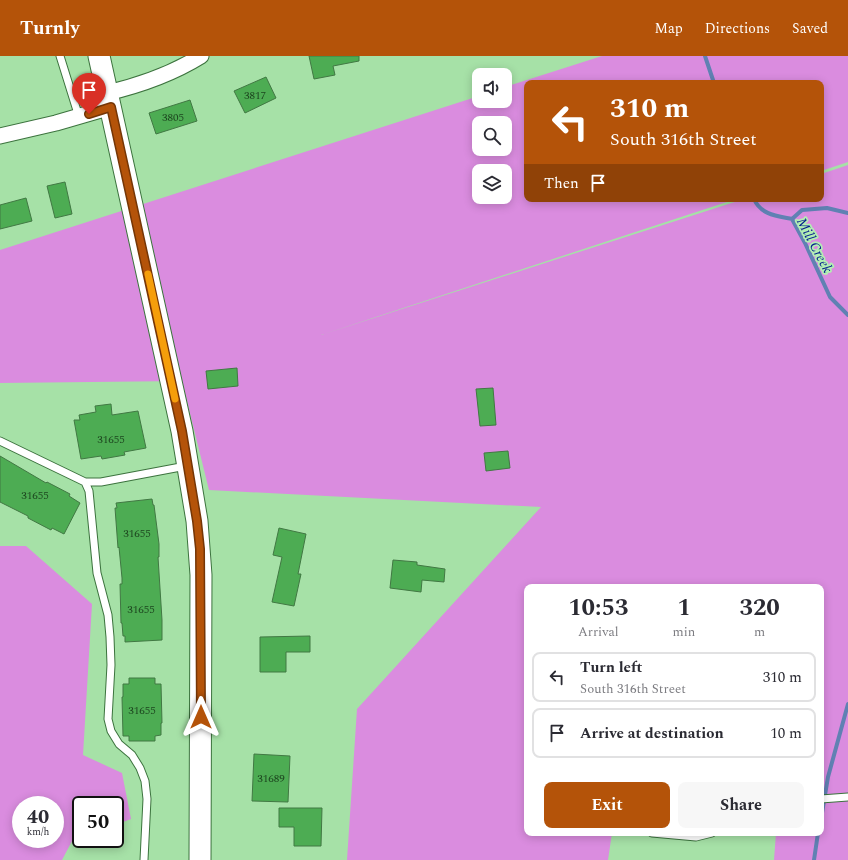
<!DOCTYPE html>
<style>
body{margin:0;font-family:Spectral,serif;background:#f7f7f7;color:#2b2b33;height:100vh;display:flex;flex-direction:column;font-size:15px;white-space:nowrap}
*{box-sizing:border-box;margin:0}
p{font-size:13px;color:#7c7c81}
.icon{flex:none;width:22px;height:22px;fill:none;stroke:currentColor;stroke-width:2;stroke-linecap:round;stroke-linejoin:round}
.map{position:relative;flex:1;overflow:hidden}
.panel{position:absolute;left:524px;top:528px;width:300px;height:252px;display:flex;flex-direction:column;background:#fff;border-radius:8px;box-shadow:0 2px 10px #0003}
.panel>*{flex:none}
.banner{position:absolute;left:524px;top:24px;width:300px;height:122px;border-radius:8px;box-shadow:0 2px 10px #0003;background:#b45309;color:#fff;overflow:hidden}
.fabs{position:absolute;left:472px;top:12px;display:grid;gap:8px}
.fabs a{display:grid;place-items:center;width:40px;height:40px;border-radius:8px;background:#fff;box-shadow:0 2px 10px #0003;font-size:20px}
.speed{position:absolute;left:12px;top:740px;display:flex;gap:8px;font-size:20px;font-weight:700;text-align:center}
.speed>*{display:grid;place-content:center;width:52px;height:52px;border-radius:50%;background:#fff;box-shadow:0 2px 10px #0003;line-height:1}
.speed small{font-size:10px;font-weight:400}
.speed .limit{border:2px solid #111;border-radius:6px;background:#fff;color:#111}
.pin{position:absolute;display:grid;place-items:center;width:34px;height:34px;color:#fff;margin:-41px -17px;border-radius:50% 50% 50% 0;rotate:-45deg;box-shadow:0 0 4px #0007}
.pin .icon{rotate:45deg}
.me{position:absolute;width:44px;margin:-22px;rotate:0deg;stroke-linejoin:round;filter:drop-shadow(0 0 3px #0008)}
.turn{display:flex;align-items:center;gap:14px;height:84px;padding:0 20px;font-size:18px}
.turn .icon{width:52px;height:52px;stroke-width:2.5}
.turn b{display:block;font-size:28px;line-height:34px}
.then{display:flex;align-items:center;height:38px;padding:0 20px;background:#0003;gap:8px;font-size:15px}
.eta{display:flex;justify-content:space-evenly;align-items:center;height:68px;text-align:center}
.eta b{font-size:24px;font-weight:700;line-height:28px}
.cta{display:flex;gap:8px;margin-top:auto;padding:8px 20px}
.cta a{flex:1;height:46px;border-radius:8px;background:#b45309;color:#fff;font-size:16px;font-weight:700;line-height:46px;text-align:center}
.cta a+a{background:#f7f7f7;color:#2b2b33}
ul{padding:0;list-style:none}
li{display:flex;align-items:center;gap:12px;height:50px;margin:0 8px 6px;padding:0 12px;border:2px solid #e1e1e2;border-radius:8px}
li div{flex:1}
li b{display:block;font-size:15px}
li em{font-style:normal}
header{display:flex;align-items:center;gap:24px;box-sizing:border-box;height:56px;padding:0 20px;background:#b45309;color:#fff}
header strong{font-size:19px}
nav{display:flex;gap:22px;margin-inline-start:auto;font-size:14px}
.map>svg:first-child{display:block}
.green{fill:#da8cdf;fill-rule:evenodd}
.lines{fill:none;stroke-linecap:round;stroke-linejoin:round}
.stream{stroke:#6081b3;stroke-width:4}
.building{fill:#4dac53;stroke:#417843}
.service-casing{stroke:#3c733e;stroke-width:9}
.minor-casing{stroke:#3c733e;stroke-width:17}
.secondary-casing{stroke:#3c733e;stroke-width:23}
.service{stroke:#fff;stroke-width:7}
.minor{stroke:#fff;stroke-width:15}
.secondary{stroke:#fff;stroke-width:21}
.route-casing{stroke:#753606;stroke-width:10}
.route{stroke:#b45309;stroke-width:7}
.slow{stroke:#f59e0b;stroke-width:7}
.labels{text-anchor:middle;stroke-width:3.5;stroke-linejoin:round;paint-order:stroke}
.number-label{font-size:11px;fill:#1d461f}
.water-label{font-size:14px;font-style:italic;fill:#041c8f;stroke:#b3efb3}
</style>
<header>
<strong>Turnly</strong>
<nav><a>Map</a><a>Directions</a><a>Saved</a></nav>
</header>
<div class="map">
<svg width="848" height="804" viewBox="0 0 848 804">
<rect width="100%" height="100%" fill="#a6e1a7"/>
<path class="green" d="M 602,0 L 848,0 L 848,106 L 821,115 L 821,27 L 527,27 L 527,143 L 736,143 L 321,279 L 744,143 L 821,143 L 821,118 L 848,109 L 848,804 L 774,804 L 776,777 L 821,777 L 821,531 L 527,531 L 527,777 L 612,777 L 608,804 L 347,804 L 357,653 L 541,451 L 209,434 L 182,325 L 0,327 L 0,194 L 479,40 L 479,45 L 505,45 L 505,31 ZM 479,67 L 505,67 L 505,93 L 479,93 ZM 479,115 L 505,115 L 505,141 L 479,141 Z
M 0,490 L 26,490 L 92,548 L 83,699 L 122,717 L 131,763 L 115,769 L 115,749 L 81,749 L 81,781 L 72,785 L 62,804 L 0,804 ZM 21,749 L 55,749 L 55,783 L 21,783 Z"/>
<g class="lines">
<path class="stream" d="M 705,0 L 714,27
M 754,143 C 761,159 777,160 792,163 L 805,187 L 830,241 L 848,259
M 792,163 L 802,154 L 827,152 L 848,157
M 821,763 L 828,721 L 848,648
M 814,804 L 818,777"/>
</g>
<path class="building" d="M 309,0 L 359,0 L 359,5 L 333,10 L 335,19 L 314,23 Z
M 266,21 L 276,42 L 245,57 L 234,35 Z
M 190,44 L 197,65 L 156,78 L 149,57 Z
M 65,126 L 72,158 L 55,162 L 47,130 Z
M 26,142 L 32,165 L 0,173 L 0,149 Z
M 237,312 L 238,330 L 208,333 L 206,315 Z
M 493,332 L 496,369 L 480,370 L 476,333 Z
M 111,348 L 112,359 L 138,355 L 146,392 L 124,396 L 125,399 L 102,403 L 101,400 L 81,403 L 74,364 L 80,364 L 79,359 L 96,356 L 95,350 Z
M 508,395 L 510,412 L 486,415 L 484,397 Z
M 0,400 L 46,427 L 47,426 L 70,438 L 69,440 L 80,447 L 64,478 L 52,472 L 51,474 L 28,462 L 28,460 L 0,446 Z
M 152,443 L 153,449 L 154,449 L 159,488 L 159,501 L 158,501 L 162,564 L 162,584 L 125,586 L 125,580 L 123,580 L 122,567 L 121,567 L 120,528 L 122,528 L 122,522 L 119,491 L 118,492 L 115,452 L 117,452 L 116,447 Z
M 279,472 L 306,478 L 298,518 L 301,518 L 294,550 L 272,546 L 282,501 L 273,499 Z
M 393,504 L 417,506 L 417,509 L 445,513 L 444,526 L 422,524 L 421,536 L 390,532 Z
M 310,580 L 310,596 L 286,596 L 286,616 L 260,616 L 260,581 Z
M 129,622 L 155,622 L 155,628 L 161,628 L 162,667 L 161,667 L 161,679 L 155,680 L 155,685 L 129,685 L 129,680 L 123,680 L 122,641 L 123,641 L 123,628 L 129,628 Z
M 254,698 L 290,700 L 288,746 L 252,745 Z
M 279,752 L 322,752 L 321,790 L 294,790 L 294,771 L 279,771 Z"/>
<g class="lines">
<g class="service-casing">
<path id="service" d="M 60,0 L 79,61
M 0,385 L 85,426 L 101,426 L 186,410
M 85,426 L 89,435 L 97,517 L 108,559 L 110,581 L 111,609 L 108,663 L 111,675 L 119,688 L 132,699 L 140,712 L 145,725 L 147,743 L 144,804
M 821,743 L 848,741
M 652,777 L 696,781 L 712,777"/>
</g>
<g class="minor-casing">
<path id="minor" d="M 107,37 C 141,29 172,18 201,0
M 0,80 L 56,67 L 111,51"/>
</g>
<g class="secondary-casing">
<path id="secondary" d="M 99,0 L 182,375 L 197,465 L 201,519 L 200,804"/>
</g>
<use href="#service" class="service"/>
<use href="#minor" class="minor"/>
<use href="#secondary" class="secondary"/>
</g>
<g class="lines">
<g class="route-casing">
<path id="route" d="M 89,58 L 111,51 L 182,375 L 197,465 L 200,493 L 201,661"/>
</g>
<use href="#route" class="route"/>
<path class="slow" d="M 148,218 L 175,343"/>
</g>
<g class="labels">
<g class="number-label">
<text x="255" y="43">3817</text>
<text x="173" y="65">3805</text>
<text x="111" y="387">31655</text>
<text x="35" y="443">31655</text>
<text x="137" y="481">31655</text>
<text x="141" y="557">31655</text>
<text x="142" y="658">31655</text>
<text x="271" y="726">31689</text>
</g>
<g class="water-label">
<text transform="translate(815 189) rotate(62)" y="5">Mill Creek</text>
</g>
</g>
</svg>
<div class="fabs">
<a><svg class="icon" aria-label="sound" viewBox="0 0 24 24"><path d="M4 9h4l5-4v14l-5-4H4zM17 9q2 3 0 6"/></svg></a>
<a><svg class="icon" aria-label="search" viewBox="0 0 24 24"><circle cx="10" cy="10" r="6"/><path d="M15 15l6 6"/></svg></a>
<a><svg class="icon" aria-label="layers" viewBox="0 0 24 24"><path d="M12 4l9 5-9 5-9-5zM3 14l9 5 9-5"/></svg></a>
</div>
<div class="speed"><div>40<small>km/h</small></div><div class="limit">50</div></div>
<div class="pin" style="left:89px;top:58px;background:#d93025"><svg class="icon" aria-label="arrive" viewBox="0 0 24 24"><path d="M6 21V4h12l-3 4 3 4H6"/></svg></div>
<svg class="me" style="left:201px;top:661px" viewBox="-20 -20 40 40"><path d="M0-17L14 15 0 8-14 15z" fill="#b45309" stroke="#fff" stroke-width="4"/></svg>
<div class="banner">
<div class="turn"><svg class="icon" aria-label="left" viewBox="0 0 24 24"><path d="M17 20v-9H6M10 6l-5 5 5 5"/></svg><div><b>310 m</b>South 316th Street</div></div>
<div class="then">Then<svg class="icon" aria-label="arrive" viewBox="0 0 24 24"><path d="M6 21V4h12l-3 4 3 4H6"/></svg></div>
</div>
<section class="panel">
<div class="eta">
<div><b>10:53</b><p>Arrival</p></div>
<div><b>1</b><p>min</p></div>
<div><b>320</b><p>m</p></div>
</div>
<ul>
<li><svg class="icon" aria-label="left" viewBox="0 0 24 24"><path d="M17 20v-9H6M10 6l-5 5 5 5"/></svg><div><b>Turn left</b><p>South 316th Street</p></div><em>310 m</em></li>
<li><svg class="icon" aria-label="arrive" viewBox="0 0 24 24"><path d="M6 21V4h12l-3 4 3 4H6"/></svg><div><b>Arrive at destination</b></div><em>10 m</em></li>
</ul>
<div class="cta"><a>Exit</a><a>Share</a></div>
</section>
</div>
